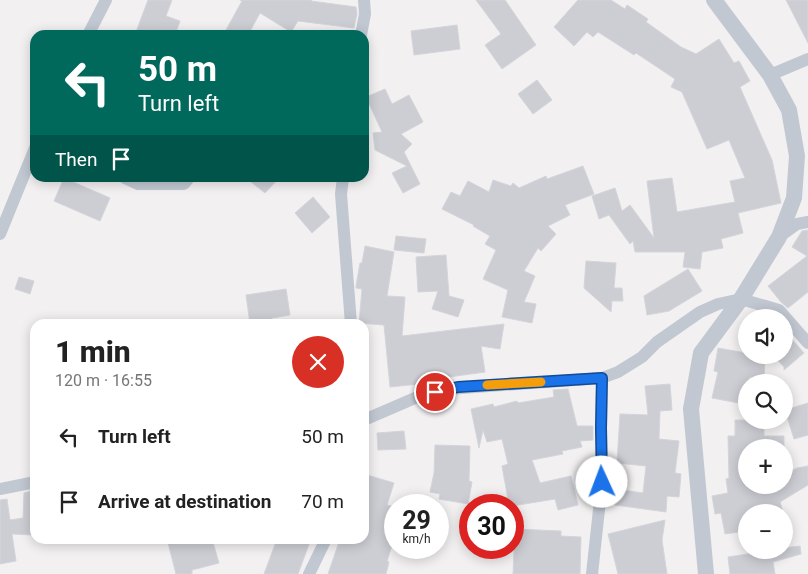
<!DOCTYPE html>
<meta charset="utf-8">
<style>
body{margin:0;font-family:Roboto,sans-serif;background:#f2f2f2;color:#222;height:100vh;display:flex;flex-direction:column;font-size:19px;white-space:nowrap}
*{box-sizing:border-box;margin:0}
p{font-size:16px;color:#767676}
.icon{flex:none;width:28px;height:28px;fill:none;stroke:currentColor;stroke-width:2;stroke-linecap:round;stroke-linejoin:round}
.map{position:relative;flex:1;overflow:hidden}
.sheet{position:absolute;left:30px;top:319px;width:339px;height:225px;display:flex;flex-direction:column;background:#fff;border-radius:15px;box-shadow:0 2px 12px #0003}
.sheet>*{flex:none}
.top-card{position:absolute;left:30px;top:30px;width:339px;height:152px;border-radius:15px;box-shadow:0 2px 12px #0003;background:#00695c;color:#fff;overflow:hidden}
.tools{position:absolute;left:738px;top:309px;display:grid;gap:10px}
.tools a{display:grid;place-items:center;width:55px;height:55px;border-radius:50%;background:#fff;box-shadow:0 2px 12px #0003;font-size:25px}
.speed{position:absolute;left:384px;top:494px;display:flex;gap:10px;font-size:25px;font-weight:700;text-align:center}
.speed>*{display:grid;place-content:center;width:65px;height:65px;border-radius:50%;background:#fff;box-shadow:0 2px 12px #0003;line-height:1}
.speed small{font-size:12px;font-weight:400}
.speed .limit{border:8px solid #d22;background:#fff;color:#111}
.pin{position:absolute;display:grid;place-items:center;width:42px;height:42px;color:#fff;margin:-21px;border:2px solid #fff;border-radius:50%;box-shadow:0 1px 5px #0007}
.me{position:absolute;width:55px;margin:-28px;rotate:358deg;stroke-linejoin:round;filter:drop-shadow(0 0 4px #0008)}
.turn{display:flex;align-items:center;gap:18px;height:105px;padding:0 25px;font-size:22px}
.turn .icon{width:65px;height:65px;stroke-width:2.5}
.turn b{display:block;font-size:35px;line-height:42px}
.then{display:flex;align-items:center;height:48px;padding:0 25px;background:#0003;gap:10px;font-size:19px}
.round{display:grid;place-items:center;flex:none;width:52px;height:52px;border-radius:26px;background:#f2f2f2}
.overview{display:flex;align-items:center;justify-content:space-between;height:85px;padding:0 25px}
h1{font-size:30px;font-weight:800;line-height:38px}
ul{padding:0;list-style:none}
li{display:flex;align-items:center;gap:15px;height:65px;padding:0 25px}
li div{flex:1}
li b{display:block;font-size:19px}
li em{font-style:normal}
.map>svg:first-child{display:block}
.building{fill:#cdced4;stroke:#d4d5db}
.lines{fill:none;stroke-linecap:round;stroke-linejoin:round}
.minor{stroke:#c1c8d1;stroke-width:12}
.tertiary{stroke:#c1c8d1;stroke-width:16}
.route-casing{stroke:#114b97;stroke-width:12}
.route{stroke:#1a73e8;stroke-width:9}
.slow{stroke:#f59e0b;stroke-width:9}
</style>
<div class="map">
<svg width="808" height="574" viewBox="0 0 808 574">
<rect width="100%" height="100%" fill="#f2f0f0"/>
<path class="building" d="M 148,0 L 172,0 L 166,16 L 180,21 L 175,35 L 145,35 L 136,32 Z
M 240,0 L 312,0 L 311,1 L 356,7 L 357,14 L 354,28 L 298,21 L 291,32 L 260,13 L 248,35 L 236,35 L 226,30 L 242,1 Z
M 476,0 L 505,0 L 536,45 L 502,69 L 485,45 L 501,34 Z
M 578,0 L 611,0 L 625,9 L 627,5 L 648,19 L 646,22 L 681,47 L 696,54 L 719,39 L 734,63 L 739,61 L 750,81 L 740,87 L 772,160 L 781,203 L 738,213 L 743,233 L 721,239 L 723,248 L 702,252 L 700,269 L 683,267 L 685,252 L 635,252 L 633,241 L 630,244 L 609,215 L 599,219 L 592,196 L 615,188 L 622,211 L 630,205 L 654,238 L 647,181 L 672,178 L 677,212 L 735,202 L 730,181 L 745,178 L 729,140 L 707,149 L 682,92 L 671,87 L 675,79 L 636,53 L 634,55 L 598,32 L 593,37 L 587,32 L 574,46 L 554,27 Z
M 786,0 L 808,0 L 808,43 Z
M 457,25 L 460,49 L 414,55 L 411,31 Z
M 537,80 L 552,100 L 533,114 L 518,94 Z
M 385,89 L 392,104 L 409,95 L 423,122 L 401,134 L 412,144 L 404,152 L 420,184 L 403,193 L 392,173 L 407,166 L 375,150 L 373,133 L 382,132 L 366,97 Z
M 583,166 L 594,194 L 565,205 L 570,215 L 548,226 L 556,234 L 541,251 L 538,248 L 524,271 L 535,276 L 524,302 L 536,304 L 532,323 L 502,317 L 508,290 L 483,279 L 496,250 L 485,244 L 490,236 L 473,226 L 474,225 L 442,209 L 451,192 L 460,196 L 468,181 L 489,192 L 493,180 L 511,186 L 513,183 L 519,188 L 546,176 L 547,179 Z
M 64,178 L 110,198 L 100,221 L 54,201 Z
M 246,178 L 279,178 L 265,193 Z
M 313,197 L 330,217 L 312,233 L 295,213 Z
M 808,230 L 808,292 L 788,308 L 781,302 L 768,286 L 807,256 L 792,247 L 802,231 Z
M 396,236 L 426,239 L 424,253 L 394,250 Z
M 365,246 L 394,252 L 387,296 L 405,297 L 402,336 L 504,324 L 500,349 L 481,346 L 485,372 L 449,377 L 449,379 L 419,384 L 390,387 L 384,325 L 359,323 L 362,289 L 356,288 L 356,286 L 360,263 L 362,263 Z
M 446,255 L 449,296 L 464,300 L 458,317 L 432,309 L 438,291 L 418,292 L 416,257 Z
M 586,261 L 616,263 L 614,288 L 622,288 L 623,301 L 612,301 L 611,312 L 584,288 Z
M 688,269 L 702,291 L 669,311 L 647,315 L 644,296 Z
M 19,277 L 34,281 L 30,294 L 15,289 Z
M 286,289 L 290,315 L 272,318 L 272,324 L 250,324 L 246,295 Z
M 784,330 L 804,353 L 784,370 L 784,367 L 773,355 L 784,355 Z
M 718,348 L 746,353 L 746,355 L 765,355 L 764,380 L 750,377 L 749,382 L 746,382 L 744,404 L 712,398 L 718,372 L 714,371 Z
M 670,384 L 672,410 L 660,411 L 659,439 L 679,441 L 675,473 L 681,474 L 679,497 L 667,496 L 666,512 L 615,505 L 616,489 L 643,493 L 646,466 L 617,463 L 620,414 L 648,415 L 645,386 Z
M 568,389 L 577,426 L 593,426 L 593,440 L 580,441 L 582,447 L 562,451 L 563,454 L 532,460 L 540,483 L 571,476 L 578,505 L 558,510 L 555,499 L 512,506 L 512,505 L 509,505 L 502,466 L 508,464 L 502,439 L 487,442 L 483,430 L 479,448 L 471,409 L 493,404 L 494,407 L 517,401 L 518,403 L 554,397 L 553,390 Z
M 808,403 L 808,435 L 794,439 L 785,410 Z
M 735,420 L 764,420 L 764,436 L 784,436 L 784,448 L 746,448 L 746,485 L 784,485 L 784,475 L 797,468 L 808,466 L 808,485 L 780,502 L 783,512 L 746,512 L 746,531 L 725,534 L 721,513 L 715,514 L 712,496 L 728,493 L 726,479 L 729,478 L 728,436 L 735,436 Z
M 404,431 L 406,449 L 378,450 L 377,433 Z
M 435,445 L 470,446 L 469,481 L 472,482 L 468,504 L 439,499 L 440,494 L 430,492 L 434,473 Z
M 364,474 L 394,483 L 387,505 L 395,507 L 395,536 L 387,561 L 389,562 L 386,574 L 328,574 L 340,539 L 364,539 Z
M 35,490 L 35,535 L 12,534 L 16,561 L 0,564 L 0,500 L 7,499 L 10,520 L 23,518 L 24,493 Z
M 665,520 L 662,540 L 667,574 L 618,574 L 608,534 Z
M 515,529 L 561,531 L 561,536 L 581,537 L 580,574 L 513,574 Z
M 167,539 L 212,539 L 219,563 L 192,570 L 192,574 L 176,574 Z
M 277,539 L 311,539 L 298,574 L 264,574 Z
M 800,546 L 801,554 L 773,562 L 775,574 L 730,574 L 728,557 L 773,550 L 784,550 L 784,548 Z"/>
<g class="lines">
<path class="minor" d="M 88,35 L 106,0
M 361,35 L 365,14 L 364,0
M 770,75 L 808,59
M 125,178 L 138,184 L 184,184 L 189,178
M 343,178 L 341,194 L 351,324
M 0,234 L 35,148
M 779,237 L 797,224 L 808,222
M 364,420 L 422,395 L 448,389 L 602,378 L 618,372 L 642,357 L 657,342 L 700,312 L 718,304 L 741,299 L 779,310 L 808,343
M 0,489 L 35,482
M 309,574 L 326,539
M 592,574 L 602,482 L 601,428 L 602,378"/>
<path class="tertiary" d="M 706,574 L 691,409 L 701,353 L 741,299 L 779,237 L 794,198 L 797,156 L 789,110 L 770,75 L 714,0"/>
</g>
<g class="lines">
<g class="route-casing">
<path id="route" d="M 435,392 L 458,387 L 602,378 L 601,428 L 602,482"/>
</g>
<use href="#route" class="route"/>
<path class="slow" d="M 487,385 L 541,382"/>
</g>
</svg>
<div class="tools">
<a><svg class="icon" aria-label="sound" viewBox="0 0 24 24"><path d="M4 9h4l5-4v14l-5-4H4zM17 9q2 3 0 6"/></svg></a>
<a><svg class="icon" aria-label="search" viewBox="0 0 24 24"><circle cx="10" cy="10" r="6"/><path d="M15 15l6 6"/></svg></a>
<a>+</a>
<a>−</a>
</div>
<div class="speed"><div>29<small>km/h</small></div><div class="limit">30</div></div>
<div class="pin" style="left:435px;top:392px;background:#d93025"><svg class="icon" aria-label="arrive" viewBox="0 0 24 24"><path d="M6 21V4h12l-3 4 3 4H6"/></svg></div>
<svg class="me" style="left:602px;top:482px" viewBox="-20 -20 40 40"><circle r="19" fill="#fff"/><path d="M0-13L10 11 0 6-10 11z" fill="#1a73e8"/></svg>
<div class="top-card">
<div class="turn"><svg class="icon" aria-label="left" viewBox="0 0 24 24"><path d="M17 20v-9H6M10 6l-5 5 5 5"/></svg><div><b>50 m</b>Turn left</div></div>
<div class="then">Then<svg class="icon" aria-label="arrive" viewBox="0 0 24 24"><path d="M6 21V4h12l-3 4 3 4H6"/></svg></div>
</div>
<section class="sheet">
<div class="overview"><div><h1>1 min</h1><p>120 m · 16:55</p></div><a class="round" style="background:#d93025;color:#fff"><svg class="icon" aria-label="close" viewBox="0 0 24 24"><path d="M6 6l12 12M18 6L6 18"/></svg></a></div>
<ul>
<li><svg class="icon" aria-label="left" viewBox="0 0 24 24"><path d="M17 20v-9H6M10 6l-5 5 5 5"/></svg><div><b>Turn left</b></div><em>50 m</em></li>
<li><svg class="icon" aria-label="arrive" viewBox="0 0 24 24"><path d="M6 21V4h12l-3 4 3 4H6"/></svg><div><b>Arrive at destination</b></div><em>70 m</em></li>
</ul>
</section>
</div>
